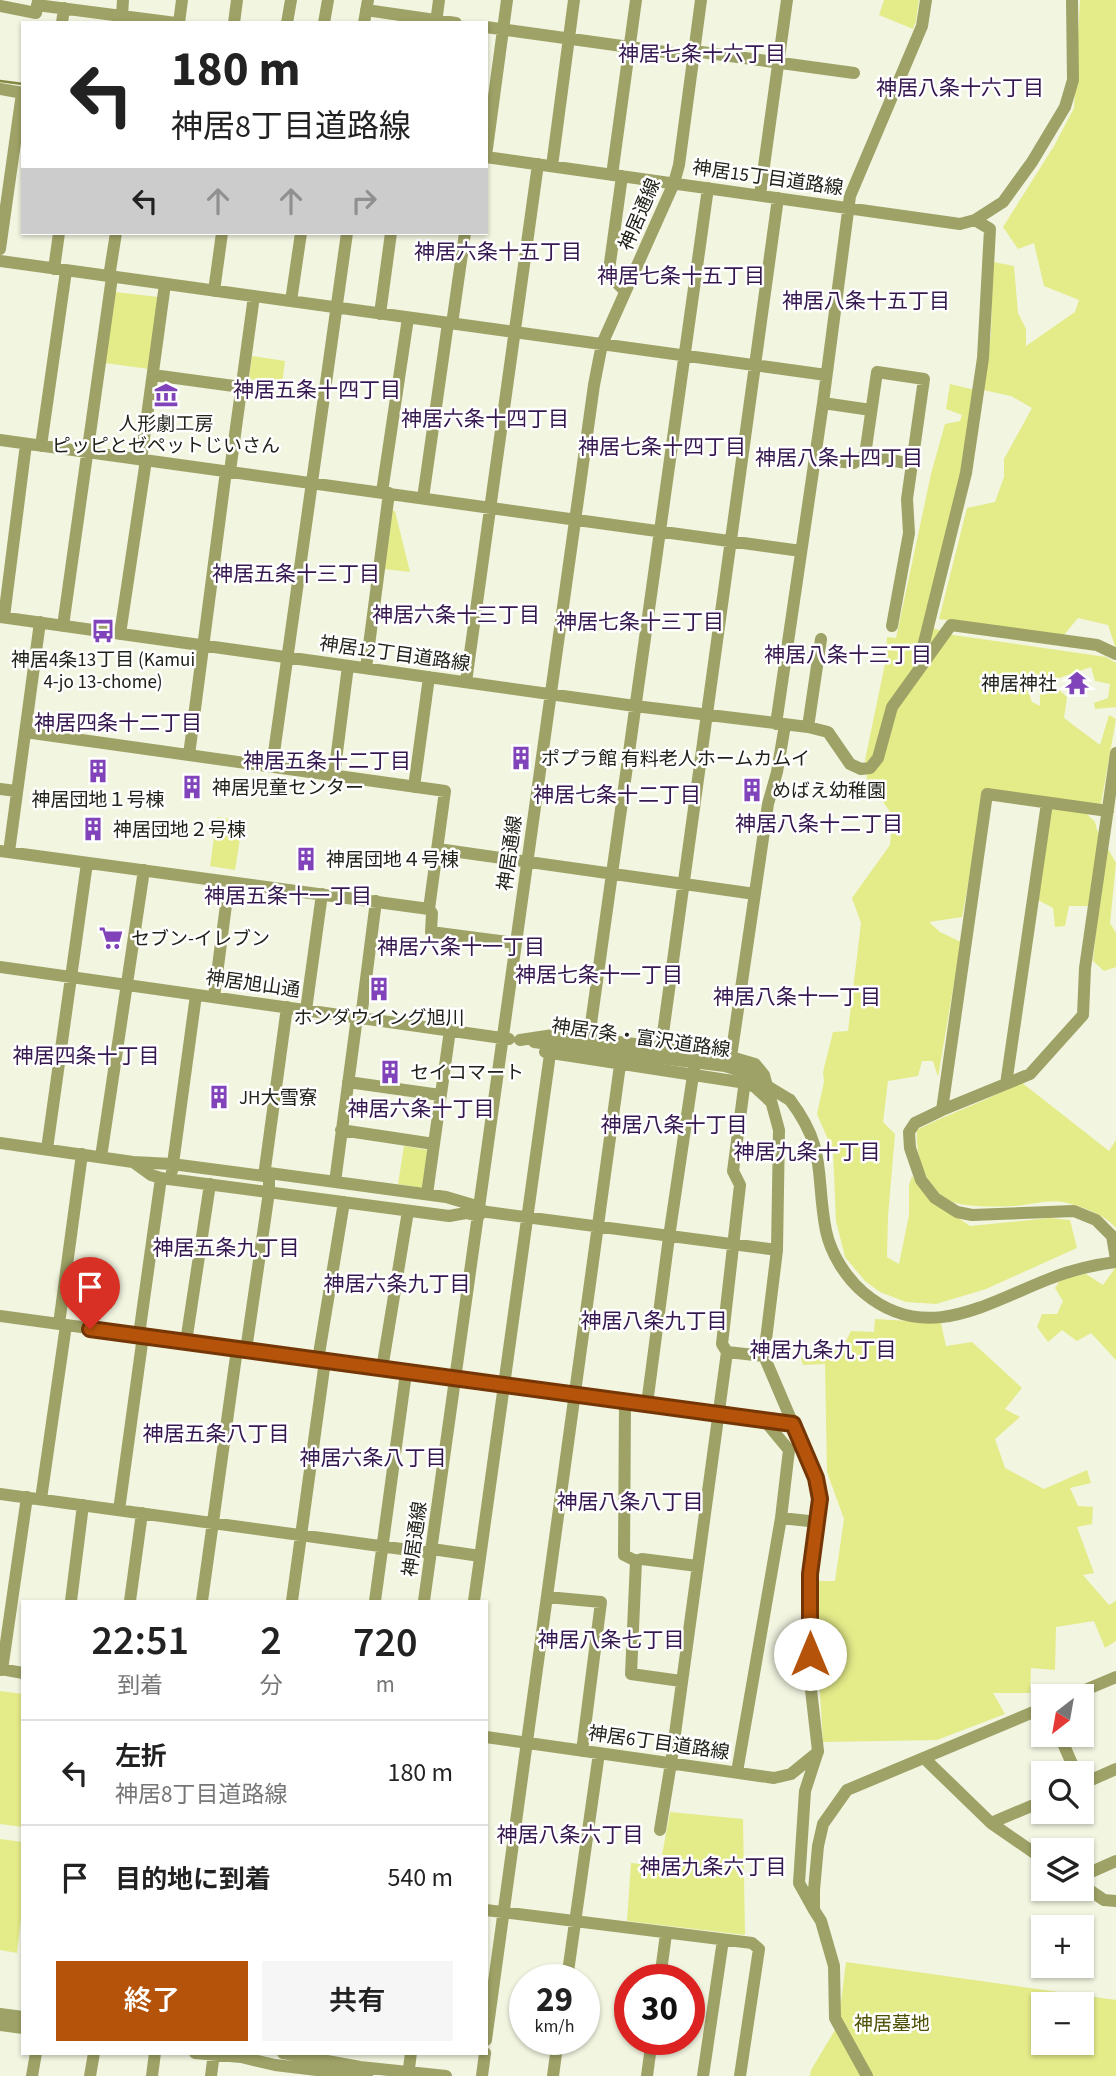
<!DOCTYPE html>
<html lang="ja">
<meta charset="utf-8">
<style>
body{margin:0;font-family:"Source Sans 3","Noto Sans JP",sans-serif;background:#f6f6f6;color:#222;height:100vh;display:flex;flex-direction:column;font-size:26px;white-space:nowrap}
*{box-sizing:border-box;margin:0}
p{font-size:23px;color:#767676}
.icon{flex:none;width:38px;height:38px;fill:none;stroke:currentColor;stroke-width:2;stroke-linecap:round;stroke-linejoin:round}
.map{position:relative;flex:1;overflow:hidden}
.panel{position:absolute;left:21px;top:1600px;width:467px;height:455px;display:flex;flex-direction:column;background:#fff;border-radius:0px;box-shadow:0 2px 5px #0004}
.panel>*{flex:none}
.guide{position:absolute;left:21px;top:21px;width:467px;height:214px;border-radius:0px;box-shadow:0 2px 5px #0004;background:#fff;color:#222;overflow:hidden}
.needle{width:46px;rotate:211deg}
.buttons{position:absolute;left:1031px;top:1684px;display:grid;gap:14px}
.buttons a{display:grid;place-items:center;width:63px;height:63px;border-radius:0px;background:#fff;box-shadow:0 2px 5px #0004;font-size:35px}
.speed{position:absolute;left:509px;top:1964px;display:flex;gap:14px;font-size:35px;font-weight:700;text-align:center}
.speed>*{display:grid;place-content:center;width:91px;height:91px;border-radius:50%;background:#fff;box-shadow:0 2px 5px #0004;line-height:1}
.speed small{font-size:18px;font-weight:400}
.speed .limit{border:10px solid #d22;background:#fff;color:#111}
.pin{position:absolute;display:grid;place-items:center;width:60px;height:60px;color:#fff;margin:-72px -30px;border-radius:50% 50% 50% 0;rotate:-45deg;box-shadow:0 0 7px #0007}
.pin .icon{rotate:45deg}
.me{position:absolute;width:77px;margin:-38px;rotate:0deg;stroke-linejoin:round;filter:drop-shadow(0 0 5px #0008)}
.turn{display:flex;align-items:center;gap:24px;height:147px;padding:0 35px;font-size:32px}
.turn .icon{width:91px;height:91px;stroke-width:2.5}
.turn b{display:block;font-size:49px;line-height:60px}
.lanes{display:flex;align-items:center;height:66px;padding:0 35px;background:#0003;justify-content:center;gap:35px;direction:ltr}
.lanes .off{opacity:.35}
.eta{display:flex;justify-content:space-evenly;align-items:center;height:119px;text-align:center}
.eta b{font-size:42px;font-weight:600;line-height:49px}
.action{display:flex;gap:14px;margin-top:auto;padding:14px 35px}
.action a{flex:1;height:80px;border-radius:0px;background:#b45309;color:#fff;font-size:28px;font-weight:600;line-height:80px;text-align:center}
.action a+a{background:#f6f6f6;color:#222}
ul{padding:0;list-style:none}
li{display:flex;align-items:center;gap:21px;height:105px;padding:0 35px;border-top:2px solid #e0e0e0}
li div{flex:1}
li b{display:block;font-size:26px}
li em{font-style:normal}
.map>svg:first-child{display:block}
.green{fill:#e4eb89;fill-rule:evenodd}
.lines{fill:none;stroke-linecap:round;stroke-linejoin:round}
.stream{stroke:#838740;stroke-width:2.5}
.minor{stroke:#9ea266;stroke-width:12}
.minor-bridge{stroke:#9ea266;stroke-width:12}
.route-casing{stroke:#753606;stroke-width:18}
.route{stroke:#b45309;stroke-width:12}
.labels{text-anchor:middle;stroke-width:5;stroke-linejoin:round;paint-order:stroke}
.street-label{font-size:19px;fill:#22221b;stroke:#fff}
.poi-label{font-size:19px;fill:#22221b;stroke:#fff;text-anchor:start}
.park-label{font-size:19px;fill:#4e5103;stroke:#fff}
.neighbourhood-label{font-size:21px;fill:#361851;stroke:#fff}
</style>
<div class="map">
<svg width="1116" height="2076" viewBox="0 0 1116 2076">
<rect width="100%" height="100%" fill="#f2f5e0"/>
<path class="green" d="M 884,0 L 919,0 L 916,21 L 913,29 L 879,15 Z
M 1080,0 L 1116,0 L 1116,649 L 1108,625 L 1078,618 L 1063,636 L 939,619 L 967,508 L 995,502 L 1004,477 L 1004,459 L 1032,408 L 1011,396 L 983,390 L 991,334 L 993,262 L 1014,266 L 1018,313 L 1026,329 L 1026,346 L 1075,312 L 1079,300 L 1044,286 L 1034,243 L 1018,249 L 1003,227 L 1054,146 L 1074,108 Z
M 115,292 L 158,297 L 149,369 L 105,363 Z
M 252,356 L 285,361 L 282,384 L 249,379 Z
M 950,384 L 975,390 L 962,473 L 924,625 L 953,635 L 1106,657 L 1116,663 L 1116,707 L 1095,709 L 1094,703 L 1108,698 L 1110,684 L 1095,681 L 1091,667 L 1027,689 L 1032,702 L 1040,706 L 1040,691 L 1057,688 L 1067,697 L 1064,718 L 1100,745 L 1109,715 L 1116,719 L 1101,804 L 1075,802 L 1095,822 L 1097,830 L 1116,863 L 1110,923 L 1116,933 L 1116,967 L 1104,971 L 1093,961 L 1100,893 L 1088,906 L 1069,906 L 1065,926 L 1055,927 L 1053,908 L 1038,900 L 1050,810 L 986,789 L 962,917 L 929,922 L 940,932 L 961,942 L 938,1077 L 933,1061 L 922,1061 L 918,1076 L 888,1081 L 883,1122 L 895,1134 L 888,1216 L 887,1257 L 899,1264 L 909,1215 L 909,1185 L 912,1176 L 929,1198 L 970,1226 L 1050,1218 L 1070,1220 L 1077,1248 L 986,1289 L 936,1304 L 906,1302 L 880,1292 L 865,1281 L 845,1257 L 836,1221 L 833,1151 L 817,1114 L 824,1082 L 823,1072 L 833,1032 L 848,1031 L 861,923 L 852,898 L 890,845 L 893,816 L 867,779 L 865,760 L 886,659 L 887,637 L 896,638 L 931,474 L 945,424 L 960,421 L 962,415 L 946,409 Z
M 391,510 L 395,511 L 410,572 L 384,569 Z
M 217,817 L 243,821 L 235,870 L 210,866 Z
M 1021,1082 L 1109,1151 L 1116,1140 L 1116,1228 C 1104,1214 1081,1206 1063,1202 C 1048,1199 1030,1205 1014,1206 C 998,1207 976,1207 960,1204 C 928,1197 915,1158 917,1130 C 951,1112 988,1101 1021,1082 Z
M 404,1146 L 428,1150 L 422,1188 L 398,1184 Z
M 1116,1267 L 1116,1360 L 1091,1333 L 1077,1341 L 1062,1330 L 1048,1342 L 1037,1327 L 1042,1314 L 1057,1314 L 1063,1301 L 1055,1288 L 1061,1279 L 1086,1274 L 1103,1285 Z
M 875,1319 L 941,1323 L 946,1346 L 972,1342 L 1022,1388 L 1005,1409 L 1020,1417 L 995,1439 L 1005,1468 L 1044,1489 L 1087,1470 L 1091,1483 L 1070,1488 L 1078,1506 L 1093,1507 L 1092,1524 L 1077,1527 L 1094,1573 L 1083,1575 L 1109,1605 L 1116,1601 L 1116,1641 L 1105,1648 L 1094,1621 L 1056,1627 L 1055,1670 L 1031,1668 L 1030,1693 L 993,1693 L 1005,1714 L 937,1740 L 823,1742 L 813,1581 L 835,1581 L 844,1519 L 827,1472 L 825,1364 L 803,1365 L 801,1358 L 842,1349 L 851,1331 L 874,1332 Z
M 0,1691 L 23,1694 L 23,1827 L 0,1824 Z
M 670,1812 L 743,1819 L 745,1935 L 627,1921 L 631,1863 L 660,1866 Z
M 0,1839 L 23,1842 L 23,1901 L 17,1953 L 0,1950 Z
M 846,1962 L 1116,2000 L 1116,2076 L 810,2076 L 811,2070 L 838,2025 ZM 1043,2004 L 1082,2004 L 1082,2042 L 1043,2042 Z"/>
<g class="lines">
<path class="stream" d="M 0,81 L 23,84"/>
<path class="minor" d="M 37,5 L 176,23
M 0,6 L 36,13 L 38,1
M 366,10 L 456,23
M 122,16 L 123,0
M 62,23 L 64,8
M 179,23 L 182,0
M 234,23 L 237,0
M 287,23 L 291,0
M 324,23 L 328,0
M 364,23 L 368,0
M 436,23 L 439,0
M 486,27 L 694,56
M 694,51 L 854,73
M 0,89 L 23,93
M 486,156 L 507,0
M 486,157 L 960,224 L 975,220 L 1003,202 L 1032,162 L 1065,107 L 1073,80 L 1072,0
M 552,166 L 574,0
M 612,175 L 636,0
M 622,176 L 609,270 L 612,278 L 625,291
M 760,195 L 787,0
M 0,249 L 22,93
M 0,261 L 826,375
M 54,269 L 59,233
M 109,277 L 116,233
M 214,291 L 222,233
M 291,301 L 301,233
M 380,314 L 391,233
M 452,324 L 465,233
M 153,375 L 241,387
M 823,403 L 871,410
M 0,440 L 801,551
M 41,446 L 66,271
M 865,455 L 877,372 L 924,379 L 907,499 L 909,533 L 892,626
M 815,459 L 854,463 L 865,455 L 911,464
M 141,460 L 165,284
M 230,471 L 254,296
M 382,492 L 408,318
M 423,498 L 448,323
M 0,617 L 635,706 L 808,727 L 828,732 L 850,764 L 861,769 L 870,768 L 878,758 L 892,707 L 951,625 L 1097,645 L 1116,654
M 4,617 L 26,444
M 63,626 L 112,277
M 120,634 L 146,460
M 919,663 L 966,473 L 983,358 L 990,229 L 975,220
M 366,668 L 389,493
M 466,682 L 538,164
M 776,724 L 823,403 L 850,196 L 922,26 L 926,0
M 808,727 L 821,639
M 25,732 L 445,791 L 429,909 L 432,913 L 431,932 L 515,943
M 1116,753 L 1085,968 L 1083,1015 L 1030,1074 L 942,1110 L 915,1123 L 909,1132 L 910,1148 L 921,1180 L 935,1198 L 957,1212 L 972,1215 L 1074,1211 L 1096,1220 L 1112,1236 L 1116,1259
M 189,755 L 226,471
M 272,767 L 347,233
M 334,776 L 348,666
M 414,787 L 429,677
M 0,789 L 16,791
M 438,849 L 755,894
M 0,851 L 429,909
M 9,852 L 40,622
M 0,967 L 509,1039
M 214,997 L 229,882
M 306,1010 L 322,894
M 361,1018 L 376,901
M 589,1038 L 708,188
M 520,1040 L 560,1034 L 731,1057 L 755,1064 L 764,1075 L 779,1130 L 777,1250 L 764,1356 L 816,1478 L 820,1499 L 810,1574 L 810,1681 L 818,1751 L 805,1791 L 799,1883 L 814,1910
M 534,1042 L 570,1047
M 661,1048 L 778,198
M 545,1052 L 746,1083 L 755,1087 L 770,1101
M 731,1057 L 768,804 L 777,772 L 785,725
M 348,1082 L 440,1095
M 1006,1084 L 1047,803
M 790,1100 C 828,1150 815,1175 826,1231 C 831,1254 846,1278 864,1293 C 926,1345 987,1303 1049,1279 C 1071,1270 1093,1265 1116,1262
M 942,1110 L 987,794 L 1108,811
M 341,1130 L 434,1144
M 0,1143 L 133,1162 L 172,1164 L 264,1176 L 269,1173 L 446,1197 L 480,1207
M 47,1149 L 87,863
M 101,1157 L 144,870
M 133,1162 L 151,1175 L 161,1178 L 449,1216 L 466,1213 L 479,1216
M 172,1171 L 196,995
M 264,1176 L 287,1007
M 335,1182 L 357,1017
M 427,1194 L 450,1030
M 480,1211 L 777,1250
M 0,1316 L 793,1424
M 59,1324 L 82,1154
M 139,1335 L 161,1178
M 186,1342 L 210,1184
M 246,1350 L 269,1192 L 269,1173
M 727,1352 L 722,1344 L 740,1185 L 733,1171 L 747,1065
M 318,1360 L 344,1202
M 382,1369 L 408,1211
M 625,1401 L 624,1555 L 636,1561 L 642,1559 L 697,1566
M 647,1404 L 669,1237 L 696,1055
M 0,1494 L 431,1553
M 41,1499 L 66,1325
M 119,1510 L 143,1336
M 781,1518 L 818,1522
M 432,1549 L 480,1556
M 636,1561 L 631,1674 L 681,1681
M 547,1597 L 601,1602 L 582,1751
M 71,1601 L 83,1505
M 130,1601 L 142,1513
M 202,1601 L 237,1349
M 292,1601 L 325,1361
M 375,1601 L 406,1373
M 424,1601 L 594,385 L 602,344 L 674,183 L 679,165 L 701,0
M 474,1601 L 550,1054
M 0,1669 L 23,1673
M 2,1670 L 27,1497
M 1071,1696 L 1116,1677
M 1059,1734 L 1076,1773
M 486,1737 L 774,1778 L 791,1774 L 818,1752
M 925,1759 L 991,1823 L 1043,1859
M 737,1772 L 781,1518 L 789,1450 L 765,1421
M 1082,1784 L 1116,1769
M 991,1823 L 1043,1801
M 660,1830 L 671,1763 L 727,1352 L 764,1356
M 1082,1876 L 1116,1861
M 1082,1885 L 1104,1900 L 1116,1901
M 486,1910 L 752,1943 L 759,1949 L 740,2076
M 567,1979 L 599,1753
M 660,1979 L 666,1934
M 0,2014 L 23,2017
M 0,2025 L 23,2028
M 486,2040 L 620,1065
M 195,2053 L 241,2057 L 275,2065 L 367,2076
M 283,2053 L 360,2067 L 446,2076
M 32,2076 L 36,2053
M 90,2076 L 94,2053
M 152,2076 L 155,2053
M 211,2076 L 214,2053
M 408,2076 L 411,2053
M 482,2076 L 485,2053
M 553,2076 L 558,2039
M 647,2076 L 652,2039
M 703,2076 L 723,1940
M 867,2076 L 835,2018 L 834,1966 L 821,1921 L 814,1910 L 814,1890 L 818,1846 L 823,1824 L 847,1790 L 1043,1708"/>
<path class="minor-bridge" d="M 570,1047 L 725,1066 L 744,1072 L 790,1100"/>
</g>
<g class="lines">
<g class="route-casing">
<path id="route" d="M 90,1329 L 793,1424 L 816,1478 L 820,1499 L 810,1574 L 810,1654"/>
</g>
<use href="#route" class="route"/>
</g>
<defs>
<g id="museum-bare" transform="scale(1.89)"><path d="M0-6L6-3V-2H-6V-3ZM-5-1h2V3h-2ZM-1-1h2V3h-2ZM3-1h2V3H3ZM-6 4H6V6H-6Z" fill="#8143b9" stroke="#fff" stroke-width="2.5" paint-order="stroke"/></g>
<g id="bus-bare" transform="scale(1.89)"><path d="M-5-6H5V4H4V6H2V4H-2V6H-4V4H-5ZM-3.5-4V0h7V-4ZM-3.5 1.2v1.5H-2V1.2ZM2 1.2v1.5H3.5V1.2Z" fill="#8143b9" stroke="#fff" stroke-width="2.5" paint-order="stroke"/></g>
<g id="temple-bare" transform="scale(1.89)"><path d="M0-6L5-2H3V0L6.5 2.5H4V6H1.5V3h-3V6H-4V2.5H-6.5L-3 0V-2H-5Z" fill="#8143b9" stroke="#fff" stroke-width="2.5" paint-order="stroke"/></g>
<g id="building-bare" transform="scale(1.89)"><path d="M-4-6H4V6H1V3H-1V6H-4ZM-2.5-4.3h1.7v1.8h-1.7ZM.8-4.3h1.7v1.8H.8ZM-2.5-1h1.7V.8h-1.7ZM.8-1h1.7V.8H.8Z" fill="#8143b9" stroke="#fff" stroke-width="2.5" paint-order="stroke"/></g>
<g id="supermarket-bare" transform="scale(1.89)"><path d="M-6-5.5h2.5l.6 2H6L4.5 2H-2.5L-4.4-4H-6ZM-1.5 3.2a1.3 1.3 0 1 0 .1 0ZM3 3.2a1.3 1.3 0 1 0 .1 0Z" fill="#8143b9" stroke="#fff" stroke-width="2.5" paint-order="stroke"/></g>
</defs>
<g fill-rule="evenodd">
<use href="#museum-bare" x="166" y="395"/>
<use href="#bus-bare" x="103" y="631"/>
<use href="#temple-bare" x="1077" y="683"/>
<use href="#building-bare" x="521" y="758"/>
<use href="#building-bare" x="98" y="771"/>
<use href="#building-bare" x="192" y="787"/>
<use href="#building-bare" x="752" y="790"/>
<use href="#building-bare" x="93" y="829"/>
<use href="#building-bare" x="306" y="859"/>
<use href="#supermarket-bare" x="111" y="938"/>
<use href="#building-bare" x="379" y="989"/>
<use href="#building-bare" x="390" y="1072"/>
<use href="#building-bare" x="219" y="1097"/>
</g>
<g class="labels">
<g class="street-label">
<text transform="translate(768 177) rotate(8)" y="7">神居15丁目道路線</text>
<text transform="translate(639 214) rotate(-67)" y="7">神居通線</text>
<text transform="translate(395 653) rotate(8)" y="7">神居12丁目道路線</text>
<text transform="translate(509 853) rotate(-82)" y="7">神居通線</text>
<text transform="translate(253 983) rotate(8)" y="7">神居旭山通</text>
<text transform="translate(641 1037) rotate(8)" y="7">神居7条・富沢道路線</text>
<text transform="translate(414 1539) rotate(-82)" y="7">神居通線</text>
<text transform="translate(659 1742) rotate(8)" y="7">神居6丁目道路線</text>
</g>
<g class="poi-label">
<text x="166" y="430" text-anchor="middle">人形劇工房<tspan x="166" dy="22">ピッピとゼペットじいさん</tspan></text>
<text x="103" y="666" text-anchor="middle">神居4条13丁目 (Kamui<tspan x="103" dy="22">4-jo 13-chome)</tspan></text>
<text x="1057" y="690" text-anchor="end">神居神社</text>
<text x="541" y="765">ポプラ館 有料老人ホームカムイ</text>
<text x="212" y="794">神居児童センター</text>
<text x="772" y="797">めばえ幼稚園</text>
<text x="98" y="806" text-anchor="middle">神居団地１号棟</text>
<text x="113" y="836">神居団地２号棟</text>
<text x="326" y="866">神居団地４号棟</text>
<text x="131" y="945">セブン-イレブン</text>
<text x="379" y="1024" text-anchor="middle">ホンダウイング旭川</text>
<text x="410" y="1079">セイコマート</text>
<text x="239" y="1104">JH大雪寮</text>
</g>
<g class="park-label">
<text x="892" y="2030">神居墓地</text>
</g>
<g class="neighbourhood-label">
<text x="702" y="61">神居七条十六丁目</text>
<text x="960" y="95">神居八条十六丁目</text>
<text x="498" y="259">神居六条十五丁目</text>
<text x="681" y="283">神居七条十五丁目</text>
<text x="866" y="308">神居八条十五丁目</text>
<text x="317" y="397">神居五条十四丁目</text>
<text x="485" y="426">神居六条十四丁目</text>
<text x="662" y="454">神居七条十四丁目</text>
<text x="839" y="465">神居八条十四丁目</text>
<text x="296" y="581">神居五条十三丁目</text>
<text x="456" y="622">神居六条十三丁目</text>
<text x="640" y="629">神居七条十三丁目</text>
<text x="848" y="662">神居八条十三丁目</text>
<text x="118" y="730">神居四条十二丁目</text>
<text x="327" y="768">神居五条十二丁目</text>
<text x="617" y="802">神居七条十二丁目</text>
<text x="819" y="831">神居八条十二丁目</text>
<text x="288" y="903">神居五条十一丁目</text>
<text x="461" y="954">神居六条十一丁目</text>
<text x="599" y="982">神居七条十一丁目</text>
<text x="797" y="1004">神居八条十一丁目</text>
<text x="86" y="1063">神居四条十丁目</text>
<text x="421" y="1116">神居六条十丁目</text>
<text x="674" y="1132">神居八条十丁目</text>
<text x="807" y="1159">神居九条十丁目</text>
<text x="226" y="1255">神居五条九丁目</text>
<text x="397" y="1291">神居六条九丁目</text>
<text x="654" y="1328">神居八条九丁目</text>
<text x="823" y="1357">神居九条九丁目</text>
<text x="216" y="1441">神居五条八丁目</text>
<text x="373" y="1465">神居六条八丁目</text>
<text x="630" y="1509">神居八条八丁目</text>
<text x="611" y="1647">神居八条七丁目</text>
<text x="570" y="1842">神居八条六丁目</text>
<text x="713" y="1874">神居九条六丁目</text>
</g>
</g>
</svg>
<div class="buttons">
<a><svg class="needle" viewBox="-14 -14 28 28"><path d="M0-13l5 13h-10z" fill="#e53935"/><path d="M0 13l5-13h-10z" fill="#767676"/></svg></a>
<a><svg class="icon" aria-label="search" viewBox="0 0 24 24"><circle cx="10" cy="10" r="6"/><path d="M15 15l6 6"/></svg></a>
<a><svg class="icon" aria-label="layers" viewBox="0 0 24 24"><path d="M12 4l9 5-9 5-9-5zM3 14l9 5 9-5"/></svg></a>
<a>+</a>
<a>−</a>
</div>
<div class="speed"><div>29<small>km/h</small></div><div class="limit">30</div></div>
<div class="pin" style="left:90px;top:1329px;background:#d93025"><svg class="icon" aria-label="arrive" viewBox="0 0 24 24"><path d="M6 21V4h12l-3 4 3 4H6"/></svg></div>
<svg class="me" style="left:810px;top:1654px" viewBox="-20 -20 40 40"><circle r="19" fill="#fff"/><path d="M0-13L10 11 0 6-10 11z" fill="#b45309"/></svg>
<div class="guide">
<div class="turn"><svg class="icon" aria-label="left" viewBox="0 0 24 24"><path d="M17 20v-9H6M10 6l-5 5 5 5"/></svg><div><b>180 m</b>神居8丁目道路線</div></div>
<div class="lanes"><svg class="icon" aria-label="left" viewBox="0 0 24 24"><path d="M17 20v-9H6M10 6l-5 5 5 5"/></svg><svg class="icon off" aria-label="ahead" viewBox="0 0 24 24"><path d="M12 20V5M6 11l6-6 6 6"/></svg><svg class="icon off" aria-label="ahead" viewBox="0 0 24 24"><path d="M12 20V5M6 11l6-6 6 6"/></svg><svg class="icon off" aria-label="right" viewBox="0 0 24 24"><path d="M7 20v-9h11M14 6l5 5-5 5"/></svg></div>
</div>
<section class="panel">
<div class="eta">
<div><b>22:51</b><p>到着</p></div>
<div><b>2</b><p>分</p></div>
<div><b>720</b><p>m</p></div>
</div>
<ul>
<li><svg class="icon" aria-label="left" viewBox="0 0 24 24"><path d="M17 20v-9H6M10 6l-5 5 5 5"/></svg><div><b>左折</b><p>神居8丁目道路線</p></div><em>180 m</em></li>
<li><svg class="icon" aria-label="arrive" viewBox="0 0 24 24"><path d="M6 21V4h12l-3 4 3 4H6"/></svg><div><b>目的地に到着</b></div><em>540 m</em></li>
</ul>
<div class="action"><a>終了</a><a>共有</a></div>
</section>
</div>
